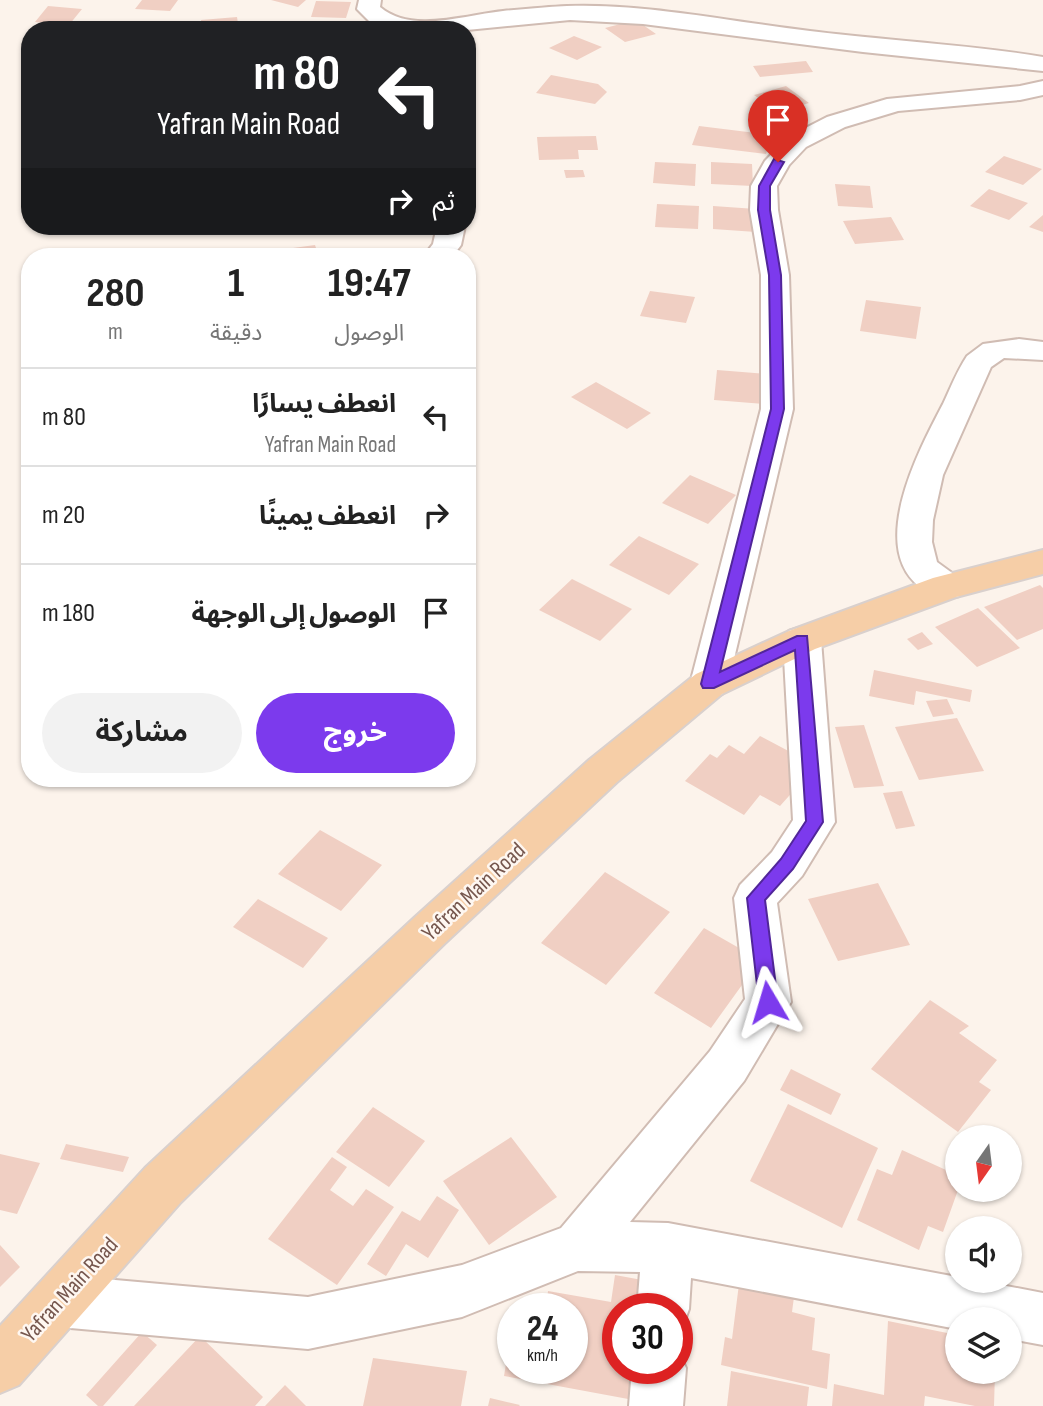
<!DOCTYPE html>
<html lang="ar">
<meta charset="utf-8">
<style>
body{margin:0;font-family:"Sofia Sans Condensed","Noto Sans Arabic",sans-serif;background:#f2f2f2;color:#222;direction:rtl;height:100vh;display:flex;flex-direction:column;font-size:26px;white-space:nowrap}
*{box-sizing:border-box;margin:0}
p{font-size:23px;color:#767676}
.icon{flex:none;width:38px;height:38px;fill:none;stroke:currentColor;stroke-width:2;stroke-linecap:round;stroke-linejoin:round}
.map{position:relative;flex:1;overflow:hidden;direction:ltr}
.drawer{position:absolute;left:21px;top:248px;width:455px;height:539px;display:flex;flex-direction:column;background:#fff;border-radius:28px;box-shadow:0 2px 5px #0004;direction:rtl}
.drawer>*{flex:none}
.banner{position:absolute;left:21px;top:21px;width:455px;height:214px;border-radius:28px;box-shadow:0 2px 5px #0004;direction:rtl;background:#202124;color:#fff;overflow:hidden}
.needle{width:46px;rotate:194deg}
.tools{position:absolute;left:945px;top:1125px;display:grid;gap:14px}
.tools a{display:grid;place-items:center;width:77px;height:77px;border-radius:50%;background:#fff;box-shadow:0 2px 5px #0004;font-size:35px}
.speed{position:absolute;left:497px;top:1293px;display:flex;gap:14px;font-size:35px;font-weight:700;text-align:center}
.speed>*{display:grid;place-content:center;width:91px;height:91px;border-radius:50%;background:#fff;box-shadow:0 2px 5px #0004;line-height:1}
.speed small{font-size:18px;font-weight:400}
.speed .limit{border:10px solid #d22;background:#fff;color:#111}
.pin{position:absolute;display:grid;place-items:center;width:60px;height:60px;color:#fff;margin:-72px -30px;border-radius:50% 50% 50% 0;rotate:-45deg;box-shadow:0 0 7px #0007}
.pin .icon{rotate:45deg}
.me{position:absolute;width:77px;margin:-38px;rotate:353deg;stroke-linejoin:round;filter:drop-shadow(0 0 5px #0008)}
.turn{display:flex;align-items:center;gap:24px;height:147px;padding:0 21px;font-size:32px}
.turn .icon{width:91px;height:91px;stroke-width:2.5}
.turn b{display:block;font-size:49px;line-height:60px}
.then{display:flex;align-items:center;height:66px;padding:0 21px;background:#0003;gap:14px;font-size:26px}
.eta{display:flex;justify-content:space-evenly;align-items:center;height:119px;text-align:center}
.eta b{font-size:42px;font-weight:700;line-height:49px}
.primary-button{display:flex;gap:14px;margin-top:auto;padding:14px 21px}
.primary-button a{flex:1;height:80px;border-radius:42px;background:#7c3aed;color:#fff;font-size:28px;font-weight:700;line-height:80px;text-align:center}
.primary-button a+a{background:#f2f2f2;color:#222}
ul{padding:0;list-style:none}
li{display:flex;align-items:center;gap:21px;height:98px;padding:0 21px;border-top:2px solid #e0e0e0}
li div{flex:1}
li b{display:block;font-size:26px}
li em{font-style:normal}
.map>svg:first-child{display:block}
.building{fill:#f0cfc3}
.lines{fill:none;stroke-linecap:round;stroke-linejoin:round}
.minor-casing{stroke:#d0bcb3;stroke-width:4}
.major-casing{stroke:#d9d0cd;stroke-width:4}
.minor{fill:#fff;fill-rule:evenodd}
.major{fill:#f6cea7;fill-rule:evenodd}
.route{fill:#7c3aed;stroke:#51269a;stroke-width:2}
.labels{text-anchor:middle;stroke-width:5;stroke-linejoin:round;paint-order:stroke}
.street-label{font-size:23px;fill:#76574e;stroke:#fef7f1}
</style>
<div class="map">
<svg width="1043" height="1406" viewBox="0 0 1043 1406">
<rect width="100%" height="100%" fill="#fcf3eb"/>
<path class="building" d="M 142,0 L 178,0 L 170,11 L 135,9 Z
M 271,0 L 306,0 L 298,7 Z
M 316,1 L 351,2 L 346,18 L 311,17 Z
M 48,6 L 82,9 L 69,25 L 35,22 Z
M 237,17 L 239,30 L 202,30 L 201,20 Z
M 636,20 L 656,34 L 625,42 L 605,28 Z
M 194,21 L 195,30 L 158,30 L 157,24 Z
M 385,22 L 388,30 L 337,30 L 337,28 Z
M 574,36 L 602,47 L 577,60 L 549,48 Z
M 806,61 L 813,72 L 760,77 L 753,66 Z
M 551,75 L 598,84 L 607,92 L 595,104 L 536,93 Z
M 786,86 L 809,103 L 778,112 L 754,95 Z
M 699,126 L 772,135 L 766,154 L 692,145 Z
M 596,136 L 598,150 L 578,150 L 579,159 L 539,160 L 537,137 Z
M 1004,156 L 1042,169 L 1023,185 L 985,172 Z
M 655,162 L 696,164 L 695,186 L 653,183 Z
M 711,162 L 752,164 L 753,186 L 711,184 Z
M 564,170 L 583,170 L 585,177 L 566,178 Z
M 835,184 L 870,186 L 873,208 L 838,206 Z
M 989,189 L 1028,203 L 1009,220 L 970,206 Z
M 657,204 L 699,206 L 698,229 L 655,227 Z
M 713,206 L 756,209 L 756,232 L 713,229 Z
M 1043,215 L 1043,232 L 1029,227 Z
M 891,217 L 904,240 L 855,244 L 843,221 Z
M 315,245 L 319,257 L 272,257 L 271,251 Z
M 650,291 L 695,297 L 686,323 L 640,316 Z
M 866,300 L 921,307 L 916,339 L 860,331 Z
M 717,370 L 766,374 L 765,404 L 714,400 Z
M 596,382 L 651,413 L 627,429 L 571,397 Z
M 690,475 L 736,495 L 708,524 L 662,503 Z
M 639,536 L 699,564 L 669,595 L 609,565 Z
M 572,579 L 632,609 L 600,641 L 539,610 Z
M 1040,585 L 1043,588 L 1043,629 L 1017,640 L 984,607 Z
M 978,608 L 1020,648 L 977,667 L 935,627 Z
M 922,632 L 933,644 L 918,650 L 907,639 Z
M 874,670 L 972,690 L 970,702 L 916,691 L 914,705 L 869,696 Z
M 947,699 L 954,714 L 933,717 L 926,701 Z
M 957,718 L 984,771 L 919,780 L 895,727 Z
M 864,725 L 884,786 L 854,788 L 835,727 Z
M 760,736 L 796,755 L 797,787 L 780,806 L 760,795 L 744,815 L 685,781 L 710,754 L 717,758 L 729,745 L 744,754 Z
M 902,791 L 915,826 L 896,829 L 883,793 Z
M 320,830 L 382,865 L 341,911 L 278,874 Z
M 605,872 L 670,912 L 606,985 L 541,943 Z
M 878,883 L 910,945 L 838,961 L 808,899 Z
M 258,899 L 328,938 L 303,968 L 233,927 Z
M 704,928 L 760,960 L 711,1028 L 654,993 Z
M 930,1000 L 969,1026 L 959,1033 L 997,1060 L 979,1082 L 991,1090 L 958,1132 L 871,1069 Z
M 791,1069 L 841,1094 L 831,1115 L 780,1090 Z
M 788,1104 L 878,1148 L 842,1228 L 750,1181 Z
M 373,1107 L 425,1141 L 389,1187 L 336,1152 Z
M 511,1137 L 557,1197 L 489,1245 L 443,1181 Z
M 66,1144 L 129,1157 L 123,1172 L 60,1159 Z
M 902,1150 L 957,1175 L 958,1190 L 943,1232 L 928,1226 L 919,1250 L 857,1220 L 877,1169 L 892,1175 Z
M 0,1154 L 40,1163 L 17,1214 L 0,1210 Z
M 332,1157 L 347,1167 L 330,1190 L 353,1206 L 366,1189 L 394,1207 L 337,1285 L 268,1239 Z
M 437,1196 L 459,1210 L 428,1258 L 406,1244 L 386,1276 L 367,1264 L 402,1211 L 420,1221 Z
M 0,1245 L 20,1267 L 0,1287 Z
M 615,1275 L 653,1282 L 649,1309 L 618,1309 L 618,1368 L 643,1368 L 639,1401 L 504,1376 L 511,1334 L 513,1368 L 572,1368 L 572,1309 L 546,1309 L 548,1291 L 611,1302 Z
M 739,1284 L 794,1297 L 792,1312 L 815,1318 L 812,1350 L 830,1354 L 827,1389 L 721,1365 L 725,1337 L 732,1339 Z
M 888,1321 L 957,1335 L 957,1372 L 995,1372 L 994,1406 L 975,1406 L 925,1396 L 924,1406 L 832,1406 L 834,1384 L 884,1395 Z
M 142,1332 L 157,1345 L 103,1406 L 98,1406 L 86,1395 Z
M 200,1336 L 263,1397 L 255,1406 L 134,1406 Z
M 373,1358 L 467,1371 L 461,1406 L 363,1406 Z
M 731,1371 L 809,1387 L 807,1406 L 727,1406 Z
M 285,1385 L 306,1406 L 265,1406 Z
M 490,1398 L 520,1405 L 519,1406 L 488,1406 Z"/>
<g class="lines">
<g class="minor-casing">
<path id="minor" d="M 359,0 L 381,0 L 380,7 C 412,34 465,15 503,11 C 524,9 546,7 567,6 C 644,3 733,22 810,31 C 888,41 966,44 1043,57 L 1043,71 L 863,52 L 643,24 L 570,20 L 467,30 L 390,30 L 373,25 L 357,9 Z
M 1043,81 L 1043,95 L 1020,100 L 898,111 L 845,127 L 806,147 L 789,165 L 777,186 L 778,210 L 789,275 L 793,409 L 728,684 L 722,694 L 709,698 L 696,694 L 690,684 L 761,409 L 761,275 L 750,210 L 751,186 L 765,161 L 788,137 L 827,117 L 887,99 L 1020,86 Z
M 437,226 L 465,226 L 461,245 L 452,257 L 423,257 L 433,244 Z
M 1019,339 L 1043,342 L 1043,360 L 1004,358 L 991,367 L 943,475 L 933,520 L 932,542 L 937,562 L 959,578 L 964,587 L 959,596 C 943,600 933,597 920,587 C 867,546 920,448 943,404 C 951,387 957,371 967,356 L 983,344 Z
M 802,627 L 815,631 L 821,640 L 835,822 L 802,876 L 777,903 L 791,1002 L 744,1081 L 630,1222 L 668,1223 L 957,1277 L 957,1281 L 980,1281 L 1043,1293 L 1043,1345 L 1010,1339 L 1010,1320 L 957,1320 L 957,1329 L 691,1278 L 689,1309 L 682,1328 L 677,1329 L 677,1309 L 637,1309 L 640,1272 L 578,1271 L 462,1317 L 308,1349 L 59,1327 L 41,1319 L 33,1301 L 41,1283 L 59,1275 L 308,1297 L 462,1265 L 561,1228 L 710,1051 L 745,999 L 734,898 L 740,885 L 772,852 L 793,820 L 783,640 L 789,631 Z
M 677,1349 L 686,1368 L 683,1406 L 629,1406 L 632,1368 L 677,1368 Z"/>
</g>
<g class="major-casing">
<path id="major" d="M 1043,550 L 1043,574 L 956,597 L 815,649 L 722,694 L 617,782 L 444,944 L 181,1202 L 19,1385 L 0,1393 L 0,1326 L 145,1168 L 414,918 L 589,760 L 696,674 L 789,631 L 933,578 Z"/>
</g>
<use href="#minor" class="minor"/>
<use href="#major" class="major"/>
</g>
<path class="route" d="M 774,159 L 784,162 L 770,186 L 770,210 L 781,275 L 784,409 L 720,672 L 797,636 L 807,636 L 823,822 L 793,869 L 765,900 L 778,1002 L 775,1008 L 768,1010 L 762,1008 L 759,1002 L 747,898 L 781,859 L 806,821 L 795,650 L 714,688 L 703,688 L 701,684 L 771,409 L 769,275 L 758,210 L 759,186 Z"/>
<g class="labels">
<g class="street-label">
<text transform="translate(473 891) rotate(-43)" y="8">Yafran Main Road</text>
<text transform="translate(69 1289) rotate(-48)" y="8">Yafran Main Road</text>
</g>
</g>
</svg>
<div class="tools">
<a><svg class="needle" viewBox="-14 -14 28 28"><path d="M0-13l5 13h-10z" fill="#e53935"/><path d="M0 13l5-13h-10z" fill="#767676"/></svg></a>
<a><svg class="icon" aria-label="sound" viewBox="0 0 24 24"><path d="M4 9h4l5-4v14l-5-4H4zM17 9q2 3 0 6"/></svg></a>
<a><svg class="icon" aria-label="layers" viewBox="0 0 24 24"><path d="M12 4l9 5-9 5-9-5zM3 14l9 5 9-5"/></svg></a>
</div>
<div class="speed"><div>24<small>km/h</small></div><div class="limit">30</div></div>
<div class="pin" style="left:778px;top:162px;background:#d93025"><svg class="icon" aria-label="arrive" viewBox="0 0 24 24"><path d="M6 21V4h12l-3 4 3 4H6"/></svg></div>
<svg class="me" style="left:768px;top:1002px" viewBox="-20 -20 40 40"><path d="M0-17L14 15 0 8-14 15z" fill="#7c3aed" stroke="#fff" stroke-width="4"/></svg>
<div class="banner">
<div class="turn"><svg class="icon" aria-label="left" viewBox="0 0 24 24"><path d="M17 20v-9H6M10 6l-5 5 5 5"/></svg><div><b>80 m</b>Yafran Main Road</div></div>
<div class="then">ثم<svg class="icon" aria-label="right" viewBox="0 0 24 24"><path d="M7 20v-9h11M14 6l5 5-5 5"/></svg></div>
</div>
<section class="drawer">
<div class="eta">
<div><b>19:47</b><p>الوصول</p></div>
<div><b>1</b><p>دقيقة</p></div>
<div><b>280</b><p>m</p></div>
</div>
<ul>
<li><svg class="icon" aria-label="left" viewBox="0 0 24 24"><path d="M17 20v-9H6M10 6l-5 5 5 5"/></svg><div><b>انعطف يسارًا</b><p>Yafran Main Road</p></div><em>80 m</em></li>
<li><svg class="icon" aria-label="right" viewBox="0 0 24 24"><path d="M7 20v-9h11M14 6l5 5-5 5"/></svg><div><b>انعطف يمينًا</b></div><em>20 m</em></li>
<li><svg class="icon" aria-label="arrive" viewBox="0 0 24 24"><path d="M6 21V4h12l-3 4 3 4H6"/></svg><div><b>الوصول إلى الوجهة</b></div><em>180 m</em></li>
</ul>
<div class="primary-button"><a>خروج</a><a>مشاركة</a></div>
</section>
</div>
